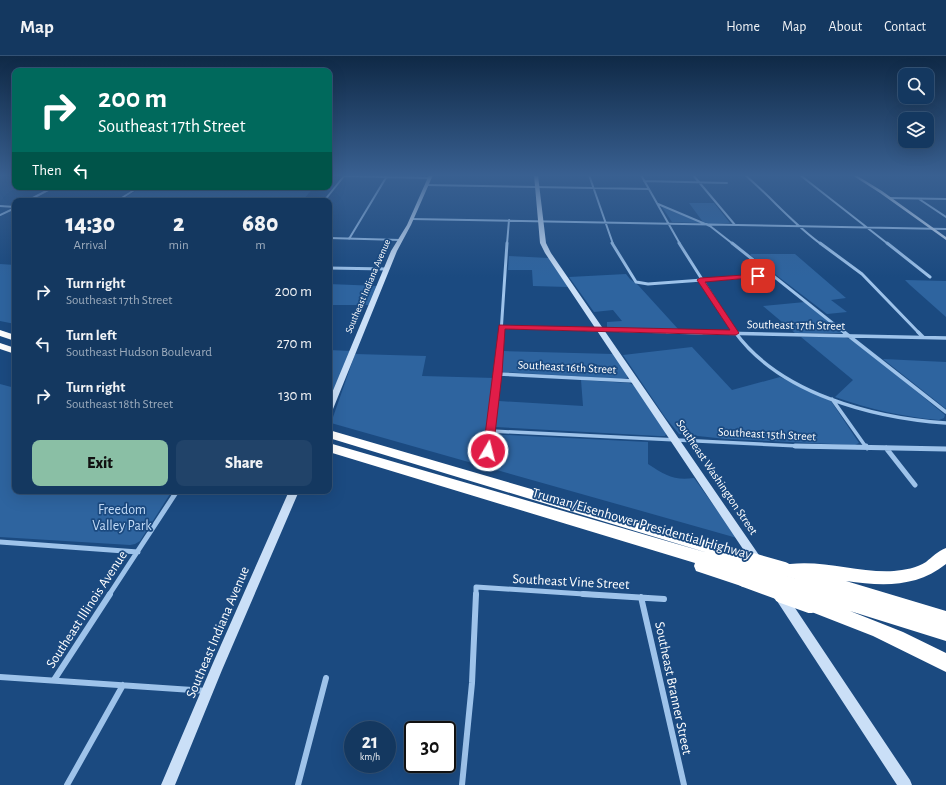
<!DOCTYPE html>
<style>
body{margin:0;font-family:"Alegreya Sans",sans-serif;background:#214369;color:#f1f3f6;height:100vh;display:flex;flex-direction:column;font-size:15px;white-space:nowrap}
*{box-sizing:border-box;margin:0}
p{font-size:13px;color:#9dacbd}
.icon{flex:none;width:22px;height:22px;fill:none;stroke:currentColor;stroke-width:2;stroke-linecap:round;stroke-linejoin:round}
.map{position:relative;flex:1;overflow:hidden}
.side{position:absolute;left:12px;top:142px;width:320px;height:296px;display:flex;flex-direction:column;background:#143860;border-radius:8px;box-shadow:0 4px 16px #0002,0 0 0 1px #335275}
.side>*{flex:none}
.hud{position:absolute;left:12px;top:12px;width:320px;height:122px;border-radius:8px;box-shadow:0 4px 16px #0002,0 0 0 1px #335275;background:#00695c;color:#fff;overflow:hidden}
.buttons{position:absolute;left:898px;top:12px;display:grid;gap:8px}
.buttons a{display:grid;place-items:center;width:36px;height:36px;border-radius:8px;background:#143860;box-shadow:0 4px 16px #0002,0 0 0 1px #335275;font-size:20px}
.speed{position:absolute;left:344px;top:665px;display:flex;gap:8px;font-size:20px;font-weight:700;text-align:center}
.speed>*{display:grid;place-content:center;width:52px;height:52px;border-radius:50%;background:#143860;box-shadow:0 4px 16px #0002,0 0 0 1px #335275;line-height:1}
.speed small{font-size:10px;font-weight:400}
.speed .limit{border:2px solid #111;border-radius:6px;background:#fff;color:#111}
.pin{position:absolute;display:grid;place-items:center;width:34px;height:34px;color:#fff;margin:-17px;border-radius:8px;box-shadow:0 2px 6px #0006}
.me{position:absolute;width:44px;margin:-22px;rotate:8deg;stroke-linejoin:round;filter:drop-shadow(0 0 3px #0008)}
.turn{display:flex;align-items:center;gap:14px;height:84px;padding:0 20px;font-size:18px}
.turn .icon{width:52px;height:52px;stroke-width:2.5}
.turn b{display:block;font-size:28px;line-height:34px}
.then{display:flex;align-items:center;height:38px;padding:0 20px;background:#0003;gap:8px;font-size:15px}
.eta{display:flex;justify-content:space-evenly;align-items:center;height:68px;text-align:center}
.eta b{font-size:24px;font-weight:800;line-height:28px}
.action{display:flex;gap:8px;margin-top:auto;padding:8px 20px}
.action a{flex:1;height:46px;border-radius:8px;background:#8abfa5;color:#111;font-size:16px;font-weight:800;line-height:46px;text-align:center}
.action a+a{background:#214369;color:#f1f3f6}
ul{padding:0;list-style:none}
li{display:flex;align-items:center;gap:12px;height:52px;padding:0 20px}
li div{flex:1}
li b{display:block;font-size:15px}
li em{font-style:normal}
header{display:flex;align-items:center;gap:24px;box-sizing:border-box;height:56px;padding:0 20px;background:#143860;border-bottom:1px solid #335275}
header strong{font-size:19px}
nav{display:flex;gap:22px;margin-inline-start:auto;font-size:14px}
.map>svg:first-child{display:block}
.green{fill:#2e649f}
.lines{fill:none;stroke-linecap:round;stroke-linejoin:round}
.street-far4{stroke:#9ec3ea;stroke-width:2}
.street-far3{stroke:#9ec3ea;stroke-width:3}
.street-far2{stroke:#9ec3ea;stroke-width:3.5}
.street-far1{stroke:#9ec3ea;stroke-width:5}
.street{stroke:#9ec3ea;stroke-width:6}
.secondary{fill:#cadff7;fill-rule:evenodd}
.highway{fill:#fff;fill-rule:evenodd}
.highway-bridge-far1{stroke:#fff;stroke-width:14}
.highway-bridge{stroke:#fff;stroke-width:18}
.route{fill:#e11d48;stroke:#92132f}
.labels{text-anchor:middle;stroke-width:3.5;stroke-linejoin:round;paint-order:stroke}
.far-street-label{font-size:10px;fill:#fff;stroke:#1b4a80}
.street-label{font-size:12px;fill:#fff;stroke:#1b4a80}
.near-park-label{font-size:14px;fill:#c3dcf8;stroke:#1b4a80}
.near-street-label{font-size:14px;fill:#fff;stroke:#1b4a80}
</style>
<header>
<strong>Map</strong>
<nav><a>Home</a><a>Map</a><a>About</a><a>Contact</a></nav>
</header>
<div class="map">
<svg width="946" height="729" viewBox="0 0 946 729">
<rect width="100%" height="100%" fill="#1b4a80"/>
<path class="green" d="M 142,131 L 314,131 L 302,145 L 120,145 Z
M 689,147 L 714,147 L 730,167 L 709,168 L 703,166 Z
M 662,151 L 699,166 L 700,167 L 672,166 Z
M 751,198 L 795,198 L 846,242 L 831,244 L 847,256 L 827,258 L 750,199 Z
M 509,200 L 549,202 L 568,231 L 533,230 L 532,214 L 508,214 Z
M 0,208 L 15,209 L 15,268 L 0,265 Z
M 626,218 L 630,223 L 638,229 L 679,274 L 607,271 L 607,266 L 622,265 L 613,254 L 594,256 L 569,221 Z
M 905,224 L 946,225 L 946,261 L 910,229 Z
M 329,228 L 378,230 L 369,249 L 329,249 Z
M 805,246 L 842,276 L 841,277 L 795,277 L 763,250 Z
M 801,281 L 844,281 L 856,285 L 945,359 L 944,362 L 939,364 C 903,361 869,353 835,341 L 853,324 Z
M 692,291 L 732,334 L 780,321 L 831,345 L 859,387 L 855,389 L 726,383 L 679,378 L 665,361 L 623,299 Z
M 329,294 L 351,295 L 329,343 Z
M 503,295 L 613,298 L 628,320 L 627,322 L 621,323 L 503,316 L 501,313 Z
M 355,298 L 426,300 L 422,320 L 495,322 L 489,352 L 486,378 L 648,386 L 648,408 C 665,419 674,425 694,422 L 737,482 L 331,367 Z
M 883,303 L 946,306 L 946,353 Z
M 581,324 L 629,327 L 634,329 L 667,377 L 665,380 L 659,380 L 495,371 L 499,345 L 583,350 Z
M 0,328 L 15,332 L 15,435 L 172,435 L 140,485 L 135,488 L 130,489 L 0,481 Z"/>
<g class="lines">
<path class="street-far4" d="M 589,119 L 613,188
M 641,119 L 680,188
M 693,119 L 735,169
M 745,119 C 771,141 793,168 821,188
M 800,119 L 888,188
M 644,125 L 727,127
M 427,129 L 649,133
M 889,142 L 946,143
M 919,143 L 946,161
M 27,145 L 54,131
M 117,145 L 139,131
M 324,145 L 344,120 L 429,122
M 658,148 L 710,170 L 733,188
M 0,150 L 15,151
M 0,159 L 15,152
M 412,163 L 946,173
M 329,182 L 400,184
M 349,183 L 387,120
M 507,188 L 509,164"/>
<path class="street-far3" d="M 612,187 L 636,226 L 648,228 L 772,219
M 679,187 L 736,277
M 732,187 L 845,277
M 820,187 L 862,218 L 919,277
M 887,187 L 930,221
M 329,212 L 386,213
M 501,271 L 702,277
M 501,277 L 507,187"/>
<path class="street-far2" d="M 667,276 L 946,282
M 735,276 C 780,338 873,362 946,367
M 844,276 L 946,356
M 918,276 L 923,281
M 498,318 L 635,325
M 832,343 L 866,391
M 491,375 L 820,391
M 489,391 L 498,318 L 501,276"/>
<path class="street-far1" d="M 795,390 L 946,393
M 866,390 L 867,392
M 886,392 L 915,429
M 488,395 L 489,390
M 0,486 L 138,496
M 109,539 L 177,435
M 476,539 L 476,531 L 599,539"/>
<path class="street" d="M 583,538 L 664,543
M 641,541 L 684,729
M 0,621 L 207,635
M 54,624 L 110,538
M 67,729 L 123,629
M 298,729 L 326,622
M 462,729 L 472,627 L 476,538"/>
<path class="secondary" d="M 429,119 L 433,119 L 411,169 L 397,195 L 333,353 L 329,356 L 329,344 L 391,195 L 407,169 Z
M 534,119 L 538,119 L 546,187 L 551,197 L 761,502 L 762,505 L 761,508 L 757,509 L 753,508 L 545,197 L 540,187 Z
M 852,119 L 856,119 L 882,135 L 946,181 L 946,184 L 880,137 Z
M 289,435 L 299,435 L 222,614 L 175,729 L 161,729 L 213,607 Z
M 781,536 L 785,537 L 910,724 L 912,729 L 897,729 L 777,545 L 776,541 L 777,537 Z"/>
<path class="highway" d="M 0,274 L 15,279 L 15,285 L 0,280 Z
M 0,287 L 15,292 L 15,298 L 0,293 Z
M 329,374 L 733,492 L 736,497 L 733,502 L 729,503 L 746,508 L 748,513 L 746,518 L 750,519 L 752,524 L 750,529 L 744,531 L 696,515 L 694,510 L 695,507 L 329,396 L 329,387 L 708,497 L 329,382 Z
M 946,492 L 946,508 C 916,532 882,530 846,525 L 946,555 L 946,585 L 850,555 L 903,576 L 946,597 L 946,616 L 873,580 L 804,553 L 802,548 L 804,543 L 808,541 L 790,535 L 788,530 L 790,525 L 795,523 L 778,518 L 776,513 L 778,508 C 783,506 785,508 790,508 C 825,504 859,517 894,515 C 904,514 917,512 926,506 C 932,501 938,495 946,492 Z"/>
<path class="highway-bridge-far1" d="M 728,497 L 784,513
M 740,513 L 796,530
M 744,524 L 785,539"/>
<path class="highway-bridge" d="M 782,538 L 810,548"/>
</g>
<linearGradient id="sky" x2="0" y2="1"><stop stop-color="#0f2946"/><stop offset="0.54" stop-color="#396091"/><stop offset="1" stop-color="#396091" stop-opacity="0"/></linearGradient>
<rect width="946" height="221" fill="url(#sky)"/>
<path class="route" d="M 758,218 L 761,220 L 760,221 L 705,226 L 739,277 L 736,279 L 505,273 L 502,318 L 493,395 L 488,398 L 485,397 L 483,395 L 499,269 L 730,274 L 697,224 L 700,222 Z"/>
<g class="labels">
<g class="far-street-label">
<text transform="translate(367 230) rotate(-67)" y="4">Southeast Indiana Avenue</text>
</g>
<g class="street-label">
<text transform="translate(796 269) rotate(1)" y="4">Southeast 17th Street</text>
<text transform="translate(567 311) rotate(3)" y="4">Southeast 16th Street</text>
<text transform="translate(767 378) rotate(3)" y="4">Southeast 15th Street</text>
<text transform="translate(717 421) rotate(56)" y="4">Southeast Washington Street</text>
</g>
<g class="near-park-label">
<text x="122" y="458">Freedom<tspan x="122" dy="16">Valley Park</tspan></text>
</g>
<g class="near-street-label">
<text transform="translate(642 467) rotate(16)" y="5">Truman/Eisenhower Presidential Highway</text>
<text transform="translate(571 525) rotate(3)" y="5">Southeast Vine Street</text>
<text transform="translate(86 553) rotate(-57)" y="5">Southeast Illinois Avenue</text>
<text transform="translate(217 576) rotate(-67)" y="5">Southeast Indiana Avenue</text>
<text transform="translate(674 632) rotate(78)" y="5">Southeast Branner Street</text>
</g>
</g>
</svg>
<div class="buttons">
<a><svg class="icon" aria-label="search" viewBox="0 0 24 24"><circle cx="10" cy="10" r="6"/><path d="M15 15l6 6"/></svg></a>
<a><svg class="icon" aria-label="layers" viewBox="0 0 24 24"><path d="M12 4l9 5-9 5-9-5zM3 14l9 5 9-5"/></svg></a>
</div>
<div class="speed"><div>21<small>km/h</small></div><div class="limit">30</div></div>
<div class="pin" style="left:758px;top:220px;background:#d93025"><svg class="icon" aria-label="arrive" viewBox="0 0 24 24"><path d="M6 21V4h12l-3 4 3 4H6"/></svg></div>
<svg class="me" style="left:488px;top:395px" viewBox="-20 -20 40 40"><circle r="17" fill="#e11d48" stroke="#fff" stroke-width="3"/><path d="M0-11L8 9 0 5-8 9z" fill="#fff"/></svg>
<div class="hud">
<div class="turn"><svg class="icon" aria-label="right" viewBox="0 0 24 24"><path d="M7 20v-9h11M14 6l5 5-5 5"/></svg><div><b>200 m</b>Southeast 17th Street</div></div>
<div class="then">Then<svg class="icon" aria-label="left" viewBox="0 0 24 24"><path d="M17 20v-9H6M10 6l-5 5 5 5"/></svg></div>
</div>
<section class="side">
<div class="eta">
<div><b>14:30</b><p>Arrival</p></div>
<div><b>2</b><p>min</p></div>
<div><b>680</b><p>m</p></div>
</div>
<ul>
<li><svg class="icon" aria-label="right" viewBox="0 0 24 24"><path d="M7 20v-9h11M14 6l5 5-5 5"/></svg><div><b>Turn right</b><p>Southeast 17th Street</p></div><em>200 m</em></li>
<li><svg class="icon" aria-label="left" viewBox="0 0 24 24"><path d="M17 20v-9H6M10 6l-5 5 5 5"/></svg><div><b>Turn left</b><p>Southeast Hudson Boulevard</p></div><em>270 m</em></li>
<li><svg class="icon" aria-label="right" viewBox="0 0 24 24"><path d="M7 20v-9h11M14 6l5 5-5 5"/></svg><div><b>Turn right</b><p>Southeast 18th Street</p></div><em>130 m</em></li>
</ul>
<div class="action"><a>Exit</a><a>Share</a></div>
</section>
</div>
